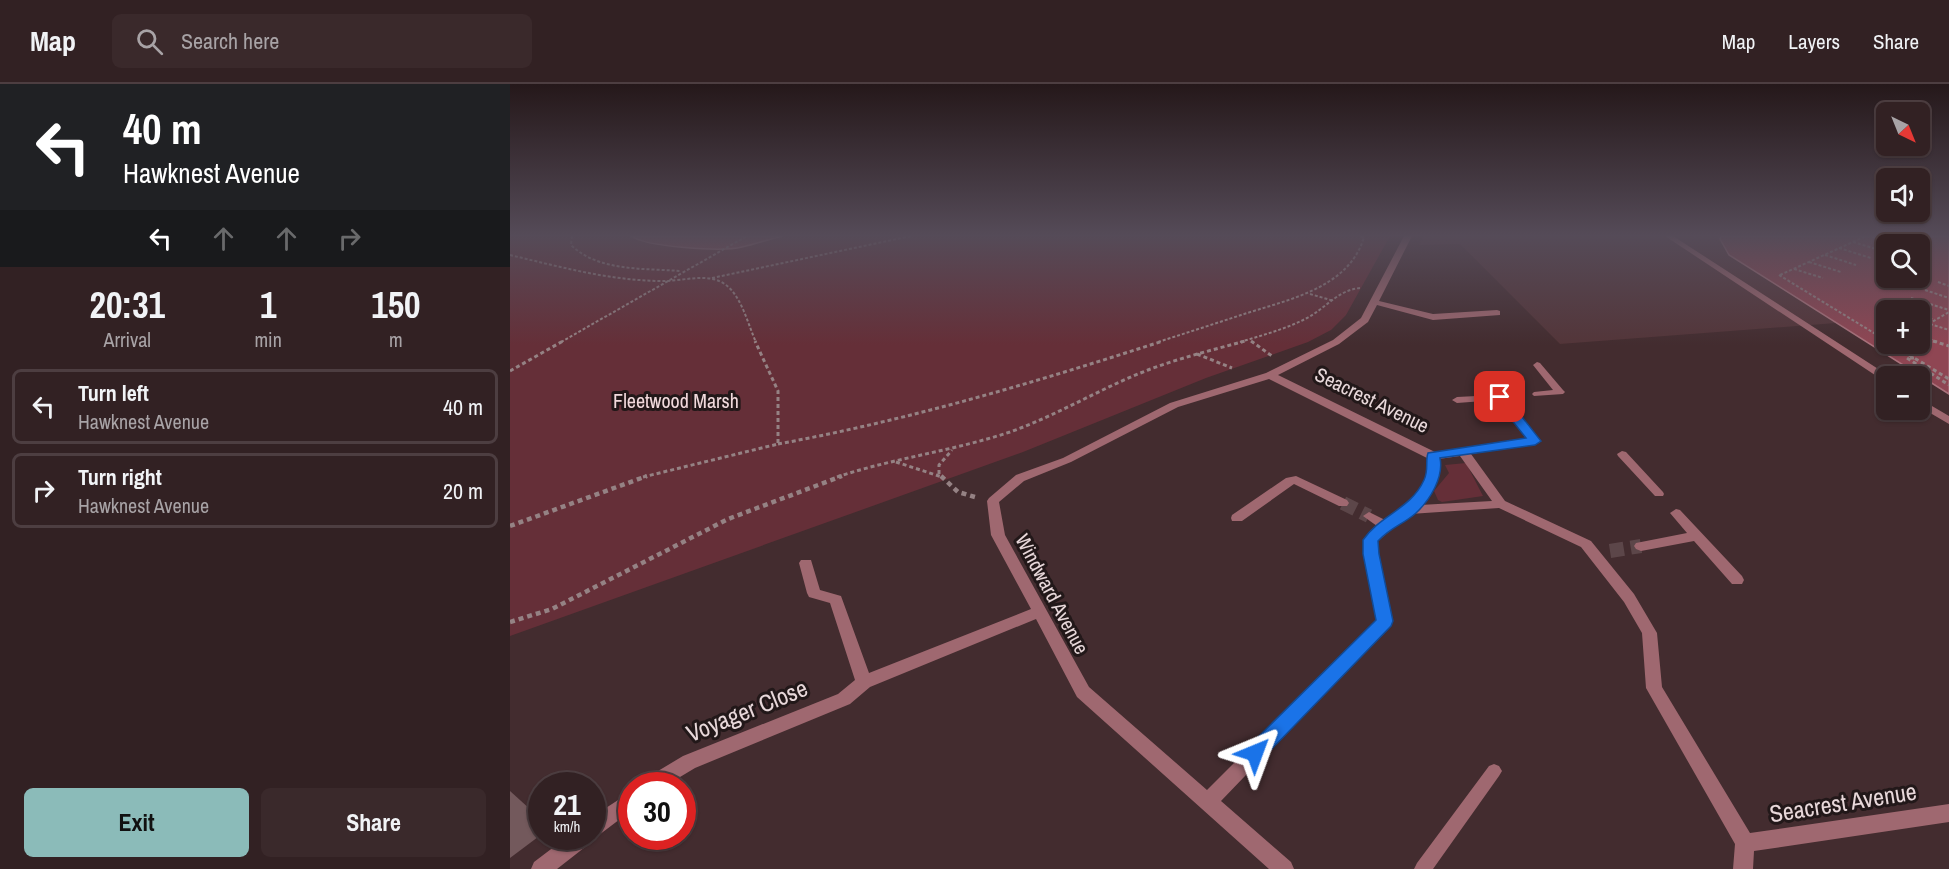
<!DOCTYPE html>
<meta charset="utf-8">
<style>
body{margin:0;font-family:"Archivo Narrow",sans-serif;background:#3a292b;color:#f1f3f6;height:100vh;display:flex;flex-direction:column;font-size:22px;white-space:nowrap}
*{box-sizing:border-box;margin:0}
p{font-size:20px;color:#a8a3a6}
.icon{flex:none;width:33px;height:33px;fill:none;stroke:currentColor;stroke-width:2;stroke-linecap:round;stroke-linejoin:round}
.map{position:relative;flex:1;overflow:hidden}
.side{display:flex;flex-direction:column;background:#322123;width:510px}
.side>*{flex:none}
.hud{background:#202124;color:#fff;overflow:hidden}
.needle{width:39px;rotate:137deg}
.fabs{position:absolute;left:1366px;top:18px;display:grid;gap:12px}
.fabs a{display:grid;place-items:center;width:54px;height:54px;border-radius:9px;background:#322123;box-shadow:0 2px 4px #0004,0 0 0 2px #4d3e41;font-size:30px}
.speed{position:absolute;left:18px;top:688px;display:flex;gap:12px;font-size:30px;font-weight:700;text-align:center}
.speed>*{display:grid;place-content:center;width:78px;height:78px;border-radius:50%;background:#322123;box-shadow:0 2px 4px #0004,0 0 0 2px #4d3e41;line-height:1}
.speed small{font-size:15px;font-weight:400}
.speed .limit{border:9px solid #d22;background:#fff;color:#111}
.pin{position:absolute;display:grid;place-items:center;width:51px;height:51px;color:#fff;margin:-26px;border-radius:12px;box-shadow:0 3px 9px #0006}
.me{position:absolute;width:66px;margin:-33px;rotate:44deg;stroke-linejoin:round;filter:drop-shadow(0 0 4px #0008)}
.turn{display:flex;align-items:center;gap:21px;height:126px;padding:0 24px;font-size:27px}
.turn .icon{width:78px;height:78px;stroke-width:2.5}
.turn b{display:block;font-size:42px;line-height:51px}
.lanes{display:flex;align-items:center;height:57px;padding:0 24px;background:#0003;justify-content:center;gap:30px;direction:ltr}
.lanes .off{opacity:.35}
.eta{display:flex;justify-content:space-evenly;align-items:center;height:102px;text-align:center}
.eta b{font-size:36px;font-weight:800;line-height:42px}
.cta{display:flex;gap:12px;margin-top:auto;padding:12px 24px}
.cta a{flex:1;height:69px;border-radius:9px;background:#8bbbb9;color:#111;font-size:24px;font-weight:800;line-height:69px;text-align:center}
.cta a+a{background:#3a292b;color:#f1f3f6}
ul{padding:0;list-style:none}
li{display:flex;align-items:center;gap:18px;height:75px;margin:0 12px 9px;padding:0 12px;border:3px solid #4d3e41;border-radius:9px}
li div{flex:1}
li b{display:block;font-size:22px}
li em{font-style:normal}
header{display:flex;align-items:center;gap:36px;box-sizing:border-box;height:84px;padding:0 30px;background:#322123;border-bottom:2px solid #4d3e41}
header strong{font-size:28px}
nav{display:flex;gap:33px;margin-inline-start:auto;font-size:21px}
.search{width:420px;height:54px;background:#3a292b;display:flex;align-items:center;gap:15px;box-sizing:border-box;padding:0 21px;border-radius:9px;color:#a8a3a6;font-size:22px}
main{display:flex;flex:1;min-height:0}
.map>svg:first-child{display:block}
.built{fill:#533539;fill-rule:evenodd}
.green{fill:#652f38}
.water{fill:#8f4653;stroke:#aa727c;stroke-width:1.5;fill-rule:evenodd}
.building{fill:#73595c}
.lines{fill:none;stroke-linecap:round;stroke-linejoin:round}
.street-tunnel{stroke:#5c4649;stroke-width:14;stroke-dasharray:14 7;stroke-linecap:butt}
.path-far2{stroke:#958284;stroke-width:2;stroke-dasharray:3 2;stroke-linecap:butt}
.path-far1{stroke:#958284;stroke-width:3;stroke-dasharray:4 3;stroke-linecap:butt}
.path{stroke:#958284;stroke-width:4.5;stroke-dasharray:5 4;stroke-linecap:butt}
.lane{fill:#9f6870;fill-rule:evenodd}
.street{fill:#9f6870;fill-rule:evenodd}
.route{fill:#1a73e8;stroke:#114b97;stroke-width:1.5}
.labels{text-anchor:middle;stroke-width:6;stroke-linejoin:round;paint-order:stroke}
.street-label{font-size:20px;fill:#e8d8da;stroke:#221819}
.park-label{font-size:20px;fill:#f2dadd;stroke:#221819}
.near-street-label{font-size:24px;fill:#e8d8da;stroke:#221819}
</style>
<header>
<strong>Map</strong>
<div class="search"><svg class="icon" aria-label="search" viewBox="0 0 24 24"><circle cx="10" cy="10" r="6"/><path d="M15 15l6 6"/></svg>Search here</div>
<nav><a>Map</a><a>Layers</a><a>Share</a></nav>
</header>
<main>
<section class="side">
<div class="hud">
<div class="turn"><svg class="icon" aria-label="left" viewBox="0 0 24 24"><path d="M17 20v-9H6M10 6l-5 5 5 5"/></svg><div><b>40 m</b>Hawknest Avenue</div></div>
<div class="lanes"><svg class="icon" aria-label="left" viewBox="0 0 24 24"><path d="M17 20v-9H6M10 6l-5 5 5 5"/></svg><svg class="icon off" aria-label="ahead" viewBox="0 0 24 24"><path d="M12 20V5M6 11l6-6 6 6"/></svg><svg class="icon off" aria-label="ahead" viewBox="0 0 24 24"><path d="M12 20V5M6 11l6-6 6 6"/></svg><svg class="icon off" aria-label="right" viewBox="0 0 24 24"><path d="M7 20v-9h11M14 6l5 5-5 5"/></svg></div>
</div>
<div class="eta">
<div><b>20:31</b><p>Arrival</p></div>
<div><b>1</b><p>min</p></div>
<div><b>150</b><p>m</p></div>
</div>
<ul>
<li><svg class="icon" aria-label="left" viewBox="0 0 24 24"><path d="M17 20v-9H6M10 6l-5 5 5 5"/></svg><div><b>Turn left</b><p>Hawknest Avenue</p></div><em>40 m</em></li>
<li><svg class="icon" aria-label="right" viewBox="0 0 24 24"><path d="M7 20v-9h11M14 6l5 5-5 5"/></svg><div><b>Turn right</b><p>Hawknest Avenue</p></div><em>20 m</em></li>
</ul>
<div class="cta"><a>Exit</a><a>Share</a></div>
</section>
<div class="map">
<svg width="1439" height="785" viewBox="0 0 1439 785">
<rect width="100%" height="100%" fill="#432c2f"/>
<path class="built" d="M 913,152 L 1439,152 L 1439,310 L 1326,239 L 1050,260 L 950,160 L 909,161 ZM 1377,160 L 1410,160 L 1410,194 L 1377,194 ZM 1377,226 L 1410,226 L 1410,260 L 1377,260 Z"/>
<path class="green" d="M 0,152 L 880,152 L 836,231 L 821,246 L 798,258 L 696,294 L 513,368 L 0,552 Z
M 956,379 L 973,412 L 932,418 L 928,416 L 924,407 L 939,389 L 935,381 Z"/>
<path class="water" d="M 121,152 L 273,152 C 259,155 246,160 232,163 C 212,168 136,163 121,152 Z
M 1211,152 L 1439,152 L 1439,310 L 1219,171 L 1210,155 ZM 1377,160 L 1410,160 L 1410,194 L 1377,194 ZM 1377,226 L 1410,226 L 1410,260 L 1377,260 Z"/>
<path class="building" d="M 0,707 L 32,736 L 32,750 L 0,774 Z"/>
<g class="lines">
<path class="street-tunnel" d="M 833,419 L 859,432
M 1100,467 L 1131,462"/>
<path class="path-far2" d="M 62,152 L 61,161 C 89,188 134,184 170,187
M 1357,152 L 1386,160
M 1391,152 L 1395,153
M 1343,158 L 1373,167
M 1329,164 L 1361,174
M 0,171 C 51,183 101,197 154,197 C 174,197 199,188 216,201 C 232,213 238,241 246,258
M 1315,171 L 1346,181
M 1299,178 L 1331,188
M 1284,185 L 1313,194
M 1269,191 L 1377,257
M 1270,191 L 1356,152
M 202,194 L 401,152
M 1428,198 L 1439,202
M 1415,206 L 1439,214
M 800,210 L 824,217
M 1401,214 L 1439,226
M 1386,223 L 1397,226
M 1410,231 L 1425,236
M 1372,232 L 1377,234
M 1420,240 L 1439,246
M 1410,245 L 1439,228
M 1410,252 L 1428,258
M 51,258 L 237,152
M 648,258 C 676,249 704,240 731,231 C 776,216 839,205 854,153 L 849,152
M 730,258 C 753,251 776,245 797,234 C 816,224 828,206 850,204"/>
<path class="path-far1" d="M 741,257 L 762,272
M 1423,257 L 1439,262
M 1381,260 L 1439,295
M 687,270 L 722,284
M 1404,274 L 1397,274 L 1439,301
M 0,287 L 53,257
M 268,360 C 399,336 526,298 653,257
M 386,378 L 432,393
M 429,390 L 429,381 L 442,366
M 133,393 L 268,360 L 268,307 L 245,257
M 327,393 C 384,374 443,367 500,348 C 548,331 591,304 638,286 C 669,274 703,266 735,257"/>
<path class="path" d="M 431,392 L 448,408 L 465,413
M 0,442 L 137,392
M 0,538 L 42,525 L 218,435 L 332,392"/>
<path class="lane" d="M 1027,278 L 1030,279 L 1053,306 L 1055,308 L 1053,310 L 1024,312 L 1022,310 L 1024,308 L 1043,306 L 1023,281 Z
M 1112,367 L 1116,368 L 1153,408 L 1154,410 L 1153,412 L 1145,412 L 1108,372 L 1107,370 Z
M 984,680 L 989,682 L 992,687 L 989,692 L 923,785 L 904,785 L 907,779 L 979,682 Z"/>
<path class="street" d="M 894,152 L 902,152 L 869,217 L 923,230 L 987,226 L 990,227 L 990,231 L 923,236 L 867,221 L 858,238 L 829,260 L 768,291 L 925,368 L 1017,355 L 987,316 L 947,319 L 942,316 L 947,313 L 1006,310 L 1007,312 L 1006,314 L 997,315 L 1029,355 L 1031,357 L 1029,359 L 961,370 L 995,417 L 1081,457 L 1124,510 L 1147,549 L 1152,603 L 1240,749 L 1439,720 L 1439,738 L 1244,767 L 1243,785 L 1223,785 L 1225,760 L 1136,604 L 1132,549 L 1114,518 L 1071,463 L 989,424 L 900,430 L 868,457 L 868,470 L 882,537 L 880,541 L 711,717 L 781,778 L 784,785 L 759,785 L 567,613 L 526,535 L 360,603 L 340,620 L 185,684 L 155,702 L 130,702 L 133,696 L 173,672 L 328,610 L 345,596 L 320,519 L 299,513 L 297,509 L 289,479 L 291,476 L 301,476 L 310,506 L 331,512 L 359,589 L 521,525 L 481,451 L 477,417 L 479,414 L 506,391 L 553,374 L 660,319 L 756,289 L 823,256 L 851,234 ZM 759,295 L 917,374 C 919,407 899,417 875,436 L 859,428 L 853,432 L 867,442 L 854,456 L 854,470 L 867,536 L 697,706 L 579,603 L 495,451 L 489,418 L 514,397 L 561,378 L 668,323 ZM 950,372 L 982,417 L 910,421 C 923,407 930,394 929,375 Z
M 1155,152 L 1163,152 L 1379,292 L 1377,299 Z
M 1410,315 L 1439,332 L 1439,340 L 1410,323 Z
M 786,392 L 837,416 L 839,419 L 837,422 L 829,422 L 784,400 L 732,437 L 722,437 L 721,434 L 722,431 L 776,394 Z
M 1166,425 L 1170,426 L 1232,492 L 1234,496 L 1232,500 L 1222,500 L 1184,457 L 1131,467 L 1126,465 L 1124,462 L 1126,459 L 1177,449 L 1160,429 Z
M 122,707 L 122,726 L 89,751 L 81,754 L 79,760 L 47,785 L 21,785 L 24,778 L 57,753 L 82,753 L 82,733 Z"/>
</g>
<linearGradient id="sky" x2="0" y2="1"><stop stop-color="#25181a"/><stop offset="0.58" stop-color="#554b58"/><stop offset="1" stop-color="#554b58" stop-opacity="0"/></linearGradient>
<rect width="1439" height="261" fill="url(#sky)"/>
<path class="route" d="M 985,310 L 994,310 L 1031,357 L 1025,361 L 930,374 C 934,393 920,416 906,429 C 894,440 881,443 868,457 L 869,470 L 883,537 L 881,542 L 752,675 L 745,678 L 738,675 L 735,669 L 738,663 L 866,536 L 853,470 L 853,456 C 870,431 901,425 914,396 C 919,386 915,377 918,369 L 1016,354 L 985,315 Z"/>
<g class="labels">
<g class="street-label">
<text transform="translate(862 316) rotate(26)" y="7">Seacrest Avenue</text>
<text transform="translate(542 510) rotate(62)" y="7">Windward Avenue</text>
</g>
<g class="park-label">
<text x="166" y="324">Fleetwood Marsh</text>
</g>
<g class="near-street-label">
<text transform="translate(237 627) rotate(-22)" y="8">Voyager Close</text>
<text transform="translate(1333 719) rotate(-9)" y="8">Seacrest Avenue</text>
</g>
</g>
</svg>
<div class="fabs">
<a><svg class="needle" viewBox="-14 -14 28 28"><path d="M0-13l5 13h-10z" fill="#e53935"/><path d="M0 13l5-13h-10z" fill="#a8a3a6"/></svg></a>
<a><svg class="icon" aria-label="sound" viewBox="0 0 24 24"><path d="M4 9h4l5-4v14l-5-4H4zM17 9q2 3 0 6"/></svg></a>
<a><svg class="icon" aria-label="search" viewBox="0 0 24 24"><circle cx="10" cy="10" r="6"/><path d="M15 15l6 6"/></svg></a>
<a>+</a>
<a>−</a>
</div>
<div class="speed"><div>21<small>km/h</small></div><div class="limit">30</div></div>
<div class="pin" style="left:990px;top:313px;background:#d93025"><svg class="icon" aria-label="arrive" viewBox="0 0 24 24"><path d="M6 21V4h12l-3 4 3 4H6"/></svg></div>
<svg class="me" style="left:745px;top:669px" viewBox="-20 -20 40 40"><path d="M0-17L14 15 0 8-14 15z" fill="#1a73e8" stroke="#fff" stroke-width="4"/></svg>
</div>
</main>
